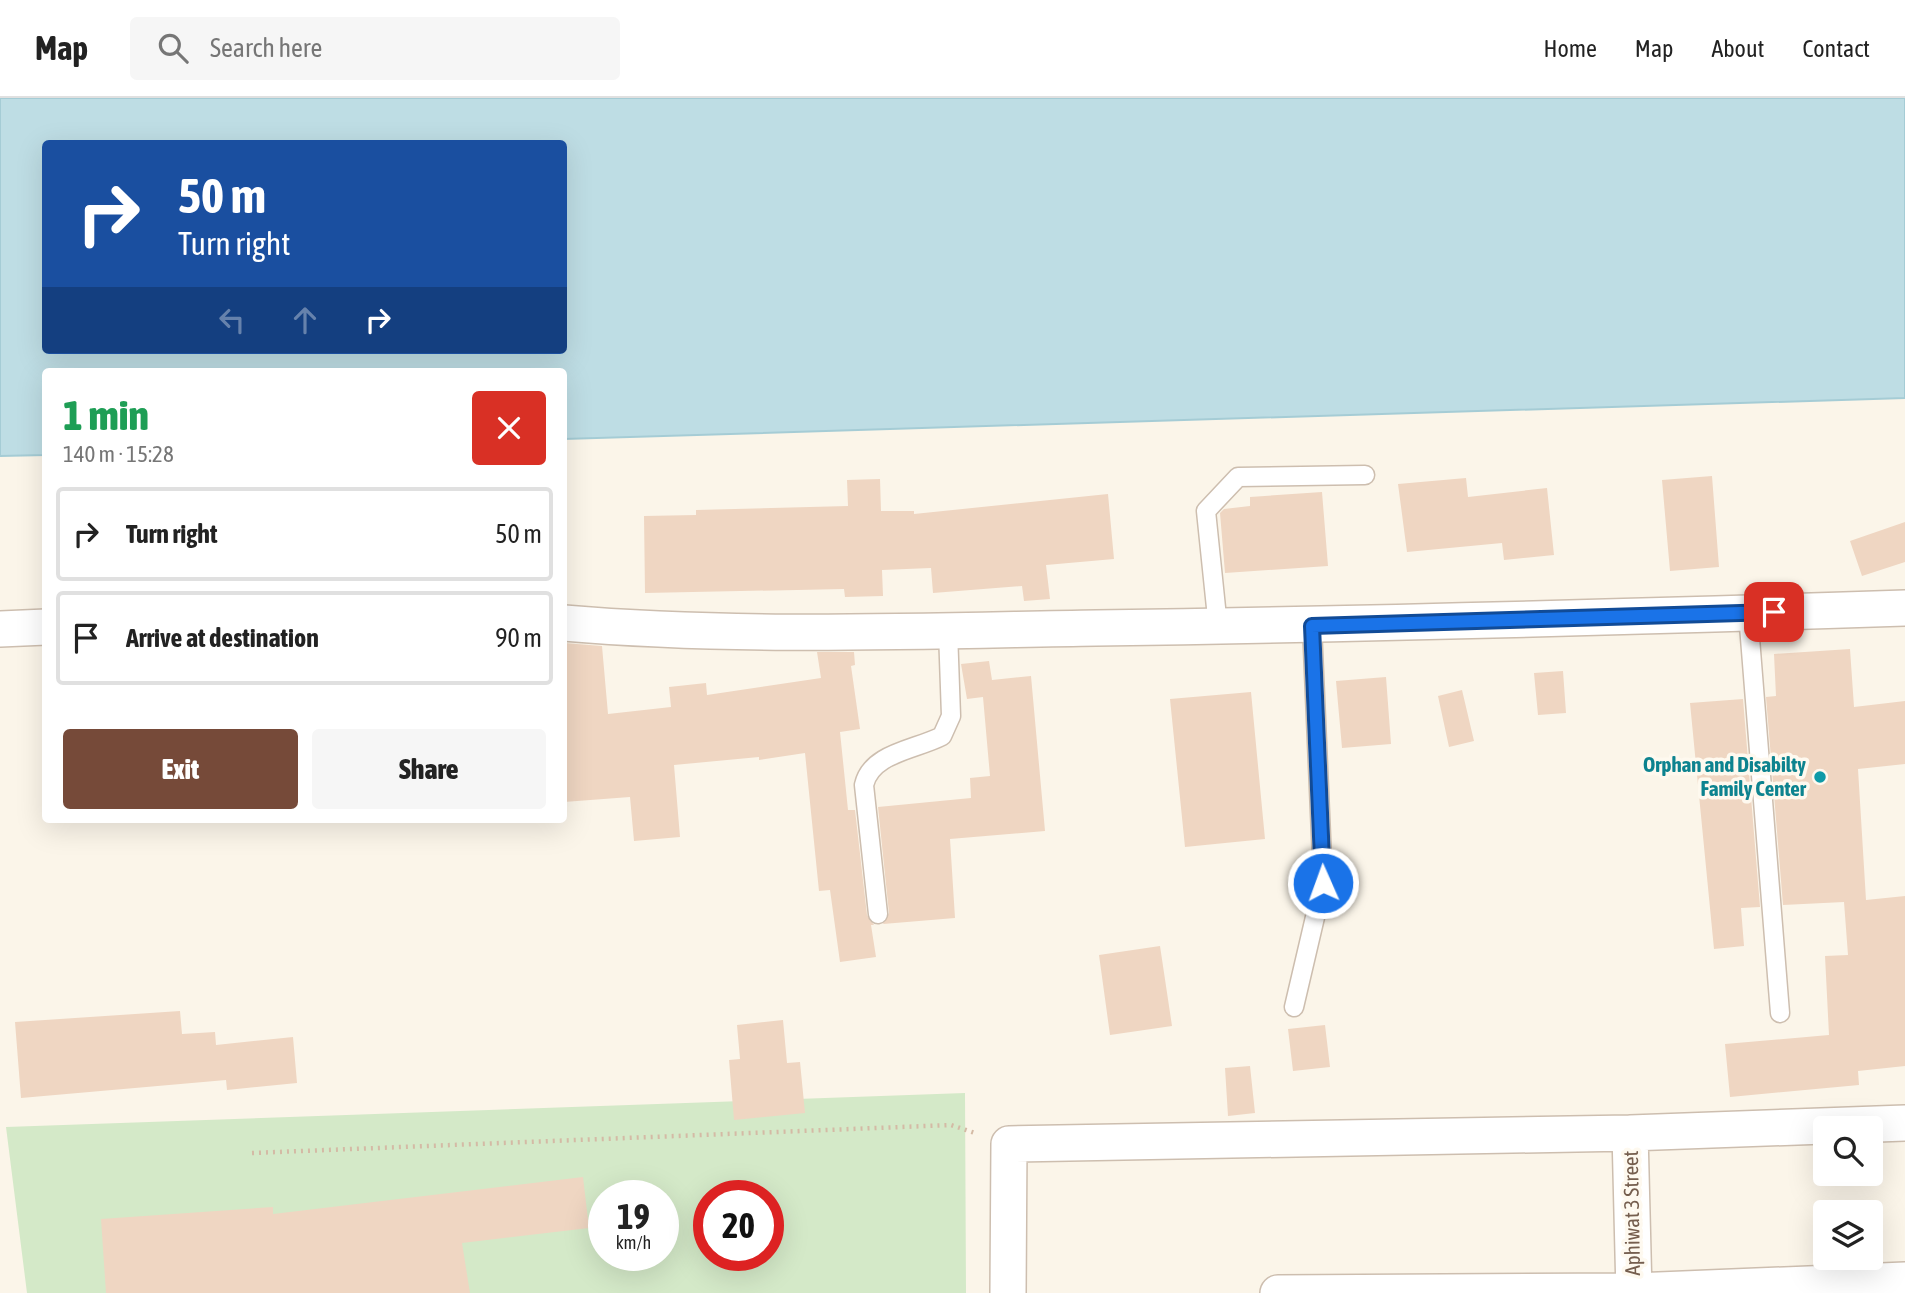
<!DOCTYPE html>
<meta charset="utf-8">
<style>
body{margin:0;font-family:"Asap Condensed",sans-serif;background:#f6f6f6;color:#222;height:100vh;display:flex;flex-direction:column;font-size:26px;white-space:nowrap}
*{box-sizing:border-box;margin:0}
p{font-size:23px;color:#767676}
.icon{flex:none;width:38px;height:38px;fill:none;stroke:currentColor;stroke-width:2;stroke-linecap:round;stroke-linejoin:round}
.map{position:relative;flex:1;overflow:hidden}
.details{position:absolute;left:42px;top:270px;width:525px;height:455px;display:flex;flex-direction:column;background:#fff;border-radius:7px;box-shadow:0 7px 28px #0002}
.details>*{flex:none}
.banner{position:absolute;left:42px;top:42px;width:525px;height:214px;border-radius:7px;box-shadow:0 7px 28px #0002;background:#1a4fa0;color:#fff;overflow:hidden}
.buttons{position:absolute;left:1813px;top:1018px;display:grid;gap:14px}
.buttons a{display:grid;place-items:center;width:70px;height:70px;border-radius:7px;background:#fff;box-shadow:0 7px 28px #0002;font-size:35px}
.speed{position:absolute;left:588px;top:1082px;display:flex;gap:14px;font-size:35px;font-weight:700;text-align:center}
.speed>*{display:grid;place-content:center;width:91px;height:91px;border-radius:50%;background:#fff;box-shadow:0 7px 28px #0002;line-height:1}
.speed small{font-size:18px;font-weight:400}
.speed .limit{border:10px solid #d22;background:#fff;color:#111}
.pin{position:absolute;display:grid;place-items:center;width:60px;height:60px;color:#fff;margin:-30px;border-radius:14px;box-shadow:0 4px 10px #0006}
.me{position:absolute;width:77px;margin:-38px;rotate:358deg;stroke-linejoin:round;filter:drop-shadow(0 0 5px #0008)}
.turn{display:flex;align-items:center;gap:24px;height:147px;padding:0 21px;font-size:32px}
.turn .icon{width:91px;height:91px;stroke-width:2.5}
.turn b{display:block;font-size:49px;line-height:60px}
.lanes{display:flex;align-items:center;height:66px;padding:0 21px;background:#0003;justify-content:center;gap:35px;direction:ltr}
.lanes .off{opacity:.35}
.round{display:grid;place-items:center;flex:none;width:74px;height:74px;border-radius:7px;background:#f6f6f6}
.summary{display:flex;align-items:center;justify-content:space-between;height:119px;padding:0 21px}
h1{font-size:42px;font-weight:800;line-height:52px;color:#1e9e55}
.cta{display:flex;gap:14px;margin-top:auto;padding:14px 21px}
.cta a{flex:1;height:80px;border-radius:7px;background:#764a39;color:#fff;font-size:28px;font-weight:800;line-height:80px;text-align:center}
.cta a+a{background:#f6f6f6;color:#222}
ul{padding:0;list-style:none}
li{display:flex;align-items:center;gap:21px;height:94px;margin:0 14px 10px;padding:0 7px;border:4px solid #e0e0e0;border-radius:7px}
li div{flex:1}
li b{display:block;font-size:26px}
li em{font-style:normal}
header{display:flex;align-items:center;gap:42px;box-sizing:border-box;height:98px;padding:0 35px;background:#fff;border-bottom:2px solid #e0e0e0}
header strong{font-size:33px}
nav{display:flex;gap:38px;margin-inline-start:auto;font-size:24px}
.search{width:490px;height:63px;background:#f6f6f6;display:flex;align-items:center;gap:18px;box-sizing:border-box;padding:0 24px;border-radius:7px;color:#767676;font-size:26px}
.map>svg:first-child{display:block}
.green{fill:#d4e9c8;fill-rule:evenodd}
.water{fill:#bedde4;stroke:#a5ccd5;stroke-width:2;fill-rule:evenodd}
.building{fill:#efd6c2}
.lines{fill:none;stroke-linecap:round;stroke-linejoin:round}
.service-casing{stroke:#cdbeaf;stroke-width:21}
.minor-casing{stroke:#cdbeaf;stroke-width:38}
.path{stroke:#d4baa5;stroke-width:4.5;stroke-dasharray:2 5;stroke-linecap:butt}
.service{stroke:#fff;stroke-width:18}
.minor{stroke:#fff;stroke-width:35}
.route-casing{stroke:#114b97;stroke-width:18}
.route{stroke:#1a73e8;stroke-width:12}
.culture-dot{fill:#0f9aa8;stroke:#fef9ef;stroke-width:2.5}
.labels{text-anchor:middle;stroke-width:7;stroke-linejoin:round;paint-order:stroke}
.culture-label{font-size:21px;font-weight:bold;fill:#0d838f;stroke:#fef9ef;text-anchor:end}
.street-label{font-size:21px;fill:#755e4e;stroke:#fef9ef}
</style>
<header>
<strong>Map</strong>
<div class="search"><svg class="icon" aria-label="search" viewBox="0 0 24 24"><circle cx="10" cy="10" r="6"/><path d="M15 15l6 6"/></svg>Search here</div>
<nav><a>Home</a><a>Map</a><a>About</a><a>Contact</a></nav>
</header>
<div class="map">
<svg width="1905" height="1195" viewBox="0 0 1905 1195">
<rect width="100%" height="100%" fill="#fbf5e9"/>
<path class="green" d="M 965,995 L 966,1195 L 27,1195 L 6,1029 ZM 604,1097 L 663,1097 L 663,1157 L 604,1157 ZM 709,1097 L 768,1097 L 768,1157 L 709,1157 Z"/>
<path class="water" d="M 0,0 L 1905,0 L 1905,300 L 564,341 L 564,273 L 46,273 L 45,357 L 0,358 ZM 46,46 L 564,46 L 564,252 L 46,252 Z"/>
<path class="building" d="M 1712,378 L 1719,469 L 1670,473 L 1662,382 Z
M 1466,380 L 1468,399 L 1547,390 L 1554,457 L 1504,462 L 1502,445 L 1407,454 L 1398,386 Z
M 880,381 L 881,413 L 914,413 L 914,416 L 1108,396 L 1114,461 L 1046,467 L 1050,501 L 1024,503 L 1022,488 L 933,495 L 931,470 L 882,472 L 883,498 L 845,499 L 844,491 L 645,495 L 644,418 L 696,417 L 696,412 L 848,408 L 847,382 Z
M 1322,394 L 1328,468 L 1225,475 L 1220,415 L 1224,411 L 1250,408 L 1250,399 Z
M 1905,424 L 1905,464 L 1862,478 L 1850,443 Z
M 564,545 L 602,548 L 608,616 L 671,609 L 669,589 L 706,585 L 707,597 L 821,580 L 817,554 L 854,554 L 855,567 L 851,568 L 860,631 L 840,634 L 848,712 L 855,712 L 867,817 L 874,827 L 871,827 L 876,859 L 840,864 L 830,792 L 819,793 L 805,655 L 759,662 L 759,659 L 674,667 L 680,739 L 634,743 L 630,699 L 564,704 Z
M 1850,551 L 1854,609 L 1905,603 L 1905,666 L 1858,671 L 1866,802 L 1905,798 L 1905,968 L 1858,973 L 1859,987 L 1730,999 L 1725,946 L 1829,937 L 1825,858 L 1848,857 L 1844,804 L 1783,807 L 1766,599 L 1776,598 L 1774,556 Z
M 989,563 L 992,582 L 1031,578 L 1045,733 L 950,741 L 955,820 L 883,826 L 889,815 L 878,709 L 971,700 L 970,680 L 990,678 L 983,599 L 967,601 L 961,566 Z
M 1563,573 L 1566,615 L 1538,617 L 1534,575 Z
M 1386,579 L 1391,646 L 1342,650 L 1336,583 Z
M 1462,592 L 1474,643 L 1449,649 L 1438,598 Z
M 1251,594 L 1265,741 L 1185,749 L 1170,601 Z
M 1743,601 L 1760,809 L 1741,810 L 1744,848 L 1714,851 L 1690,605 Z
M 1160,848 L 1172,928 L 1110,937 L 1099,857 Z
M 180,913 L 182,936 L 215,934 L 216,947 L 293,939 L 297,985 L 227,992 L 226,982 L 21,1000 L 15,924 Z
M 783,922 L 787,965 L 800,964 L 805,1015 L 734,1022 L 729,962 L 740,961 L 737,927 Z
M 1325,927 L 1330,969 L 1293,973 L 1288,931 Z
M 1250,968 L 1255,1015 L 1228,1018 L 1225,970 Z
M 583,1079 L 589,1130 L 462,1145 L 470,1195 L 106,1195 L 101,1121 L 273,1109 L 273,1116 Z"/>
<g class="lines">
<g class="service-casing">
<path id="service" d="M 1748,515 L 1780,915
M 1218,529 L 1206,413 L 1238,379 L 1365,377
M 878,816 L 864,687 C 871,655 915,652 942,638 L 951,618 L 948,533
M 1294,909 L 1323,785 L 1312,528"/>
</g>
<g class="minor-casing">
<path id="minor" d="M 564,525 C 740,540 919,533 1096,530 C 1366,526 1635,519 1905,510
M 0,531 L 46,529
M 1630,1035 L 1634,1195
M 1008,1195 L 1009,1046 L 1630,1035 L 1905,1025
M 1278,1195 L 1634,1193 L 1905,1182"/>
</g>
<path class="path" d="M 252,1055 L 951,1027 L 978,1036"/>
<use href="#service" class="service"/>
<use href="#minor" class="minor"/>
</g>
<g class="lines">
<g class="route-casing">
<path id="route" d="M 1323,785 L 1312,528 L 1774,514"/>
</g>
<use href="#route" class="route"/>
</g>
<circle class="culture-dot" cx="1820" cy="679" r="7"/>
<g class="labels">
<g class="culture-label">
<text x="1806" y="674">Orphan and Disabilty<tspan x="1806" dy="24">Family Center</tspan></text>
</g>
<g class="street-label">
<text transform="translate(1632 1115) rotate(-91)" y="7">Aphiwat 3 Street</text>
</g>
</g>
</svg>
<div class="buttons">
<a><svg class="icon" aria-label="search" viewBox="0 0 24 24"><circle cx="10" cy="10" r="6"/><path d="M15 15l6 6"/></svg></a>
<a><svg class="icon" aria-label="layers" viewBox="0 0 24 24"><path d="M12 4l9 5-9 5-9-5zM3 14l9 5 9-5"/></svg></a>
</div>
<div class="speed"><div>19<small>km/h</small></div><div class="limit">20</div></div>
<div class="pin" style="left:1774px;top:514px;background:#d93025"><svg class="icon" aria-label="arrive" viewBox="0 0 24 24"><path d="M6 21V4h12l-3 4 3 4H6"/></svg></div>
<svg class="me" style="left:1323px;top:785px" viewBox="-20 -20 40 40"><circle r="17" fill="#1a73e8" stroke="#fff" stroke-width="3"/><path d="M0-11L8 9 0 5-8 9z" fill="#fff"/></svg>
<div class="banner">
<div class="turn"><svg class="icon" aria-label="right" viewBox="0 0 24 24"><path d="M7 20v-9h11M14 6l5 5-5 5"/></svg><div><b>50 m</b>Turn right</div></div>
<div class="lanes"><svg class="icon off" aria-label="left" viewBox="0 0 24 24"><path d="M17 20v-9H6M10 6l-5 5 5 5"/></svg><svg class="icon off" aria-label="ahead" viewBox="0 0 24 24"><path d="M12 20V5M6 11l6-6 6 6"/></svg><svg class="icon" aria-label="right" viewBox="0 0 24 24"><path d="M7 20v-9h11M14 6l5 5-5 5"/></svg></div>
</div>
<section class="details">
<div class="summary"><div><h1>1 min</h1><p>140 m · 15:28</p></div><a class="round" style="background:#d93025;color:#fff"><svg class="icon" aria-label="close" viewBox="0 0 24 24"><path d="M6 6l12 12M18 6L6 18"/></svg></a></div>
<ul>
<li><svg class="icon" aria-label="right" viewBox="0 0 24 24"><path d="M7 20v-9h11M14 6l5 5-5 5"/></svg><div><b>Turn right</b></div><em>50 m</em></li>
<li><svg class="icon" aria-label="arrive" viewBox="0 0 24 24"><path d="M6 21V4h12l-3 4 3 4H6"/></svg><div><b>Arrive at destination</b></div><em>90 m</em></li>
</ul>
<div class="cta"><a>Exit</a><a>Share</a></div>
</section>
</div>
